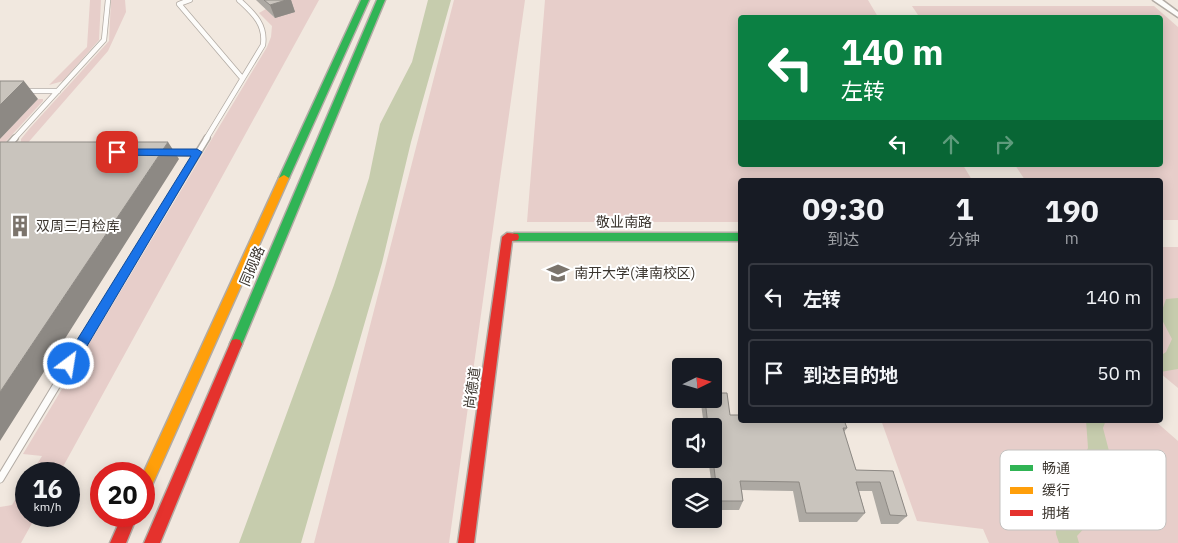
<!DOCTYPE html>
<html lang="zh">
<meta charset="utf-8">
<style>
body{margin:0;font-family:"IBM Plex Sans","Noto Sans SC",sans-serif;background:#242831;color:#f1f3f6;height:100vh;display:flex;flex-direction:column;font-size:19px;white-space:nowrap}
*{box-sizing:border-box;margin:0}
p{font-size:16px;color:#9ea1a6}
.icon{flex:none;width:28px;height:28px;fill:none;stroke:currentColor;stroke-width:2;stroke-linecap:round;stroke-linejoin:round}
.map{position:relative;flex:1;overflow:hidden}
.details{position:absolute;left:738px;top:178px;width:425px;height:245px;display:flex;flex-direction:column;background:#171b24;border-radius:5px;box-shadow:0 2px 12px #0003}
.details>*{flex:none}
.top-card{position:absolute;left:738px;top:15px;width:425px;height:152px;border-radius:5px;box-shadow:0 2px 12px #0003;background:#0b8043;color:#fff;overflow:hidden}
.needle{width:32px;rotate:85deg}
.tools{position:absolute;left:672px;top:358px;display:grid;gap:10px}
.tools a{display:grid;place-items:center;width:50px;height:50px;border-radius:5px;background:#171b24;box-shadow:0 2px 12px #0003;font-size:25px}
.speed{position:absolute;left:15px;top:462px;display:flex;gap:10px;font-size:25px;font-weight:700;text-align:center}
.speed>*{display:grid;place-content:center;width:65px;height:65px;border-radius:50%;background:#171b24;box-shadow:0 2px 12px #0003;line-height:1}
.speed small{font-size:12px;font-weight:400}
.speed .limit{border:8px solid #d22;background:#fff;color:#111}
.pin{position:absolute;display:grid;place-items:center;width:42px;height:42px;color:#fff;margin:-21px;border-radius:10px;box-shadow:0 2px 8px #0006}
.me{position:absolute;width:55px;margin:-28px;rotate:31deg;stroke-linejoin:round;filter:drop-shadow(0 0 4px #0008)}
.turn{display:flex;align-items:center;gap:18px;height:105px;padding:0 20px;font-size:22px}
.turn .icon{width:65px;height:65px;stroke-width:2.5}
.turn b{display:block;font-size:35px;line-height:42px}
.lanes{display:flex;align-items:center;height:48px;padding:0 20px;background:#0003;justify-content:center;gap:25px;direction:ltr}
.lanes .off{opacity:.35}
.eta{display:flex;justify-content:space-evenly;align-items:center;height:85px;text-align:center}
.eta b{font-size:30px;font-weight:700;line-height:35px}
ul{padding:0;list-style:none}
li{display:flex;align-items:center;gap:15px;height:68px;margin:0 10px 8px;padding:0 10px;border:2px solid #363941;border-radius:5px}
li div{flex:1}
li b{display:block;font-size:19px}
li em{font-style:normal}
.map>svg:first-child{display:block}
.green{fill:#e7ceca}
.water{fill:#c6ccad}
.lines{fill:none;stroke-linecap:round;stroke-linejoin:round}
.lane-far2-casing{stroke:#b2aba4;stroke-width:6}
.lane-far1-casing{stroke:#b2aba4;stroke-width:8}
.lane-casing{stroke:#b2aba4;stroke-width:9}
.street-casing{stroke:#b2aba4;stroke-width:3}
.fast-casing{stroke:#b2aba4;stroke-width:3}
.slow-casing{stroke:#b2aba4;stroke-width:3}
.jam-casing{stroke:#b2aba4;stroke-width:3}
.lane-far2{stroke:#fdfcfa;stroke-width:4.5}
.lane-far1{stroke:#fdfcfa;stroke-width:5}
.lane{stroke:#fdfcfa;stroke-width:7}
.street{fill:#fdfcfa;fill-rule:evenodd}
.fast{fill:#30b455;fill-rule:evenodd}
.slow{fill:#ff9f0a;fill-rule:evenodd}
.jam{fill:#e5322d;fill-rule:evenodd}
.wall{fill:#ada9a3}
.shaded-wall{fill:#8d8984}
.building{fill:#c9c4bd;stroke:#8d8984}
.route{fill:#1a73e8;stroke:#114b97}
.labels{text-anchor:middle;stroke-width:4;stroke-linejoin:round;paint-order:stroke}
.street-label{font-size:14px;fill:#3b352e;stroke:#fff}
.poi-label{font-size:14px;fill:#3b352e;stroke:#fff;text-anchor:start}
.key{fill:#fff;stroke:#c4c2c0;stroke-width:1}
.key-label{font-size:14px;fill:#3b352e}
</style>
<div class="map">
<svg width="1178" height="543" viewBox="0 0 1178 543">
<rect width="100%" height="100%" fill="#f1e8df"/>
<path class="green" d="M 90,0 L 101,0 L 99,40 L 63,81 L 49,85 L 87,47 Z
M 111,0 L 125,0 L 126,12 L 108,51 L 26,145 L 21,143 L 21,139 L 30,128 L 109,41 Z
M 282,0 L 319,0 L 59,474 L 31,474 L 42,456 L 23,454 L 267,47 L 271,37 L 272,26 L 259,13 L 266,9 L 275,18 Z
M 454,0 L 525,0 L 449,543 L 314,543 Z
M 545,0 L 868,0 L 878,17 L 740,18 L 740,165 L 963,165 L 972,180 L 740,180 L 740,222 L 527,222 Z
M 1154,6 L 1178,27 L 1178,220 L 1160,220 L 1160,180 L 1025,180 L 1015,165 L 1160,165 L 1160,18 L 920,18 L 912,6 Z
M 38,99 L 43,99 L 43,101 L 0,148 L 0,139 Z
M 1160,247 L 1178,247 L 1178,388 L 1160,373 Z
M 881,420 L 1154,420 L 1178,441 L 1178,543 L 989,543 L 983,529 L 917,521 Z
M 26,482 L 26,516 L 36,516 L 21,543 L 0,543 L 0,507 L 12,505 Z"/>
<path class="water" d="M 428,0 L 451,0 L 411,142 L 382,263 L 301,543 L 239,543 L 334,285 L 369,178 L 380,124 L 412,62 Z
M 1178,298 L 1178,369 L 1160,372 L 1160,356 L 1166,352 L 1172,339 L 1160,316 L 1166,299 Z
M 1086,420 L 1106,420 L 1103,428 L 1115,474 L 1101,510 L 1077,536 L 1079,543 L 1059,543 L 1056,534 L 1055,504 L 1073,478 L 1088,448 Z"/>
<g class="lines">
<g class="lane-far2-casing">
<path id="lane-far2" d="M 190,0 L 179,4 L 242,78
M 25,91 L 58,91
M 14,139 L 104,40 L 108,0
M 206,139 L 263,45 C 266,24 253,13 239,0"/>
</g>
<g class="lane-far1-casing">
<path id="lane-far1" d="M 167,153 L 197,153
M 0,155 L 15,138
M 98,317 L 207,138"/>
</g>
<g class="lane-casing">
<path id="lane" d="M 0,479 L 99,315"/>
</g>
<g class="street-casing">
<path id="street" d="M 1153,0 L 1162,0 L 1178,12 L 1178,17 Z"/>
</g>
<g class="fast-casing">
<path id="fast" d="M 361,0 L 369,0 L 289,178 L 287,180 L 281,180 L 279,178 Z
M 377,0 L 385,0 L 242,344 L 240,348 L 236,349 L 232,348 L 230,344 Z
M 514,233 L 740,233 L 740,241 L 514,241 L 509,237 Z"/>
</g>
<g class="slow-casing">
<path id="slow" d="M 284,175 L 289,178 L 149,492 L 144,494 L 143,474 L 279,178 Z"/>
</g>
<g class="jam-casing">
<path id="jam" d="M 507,233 L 518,234 L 519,237 L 518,240 L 512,241 L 474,543 L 458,543 L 502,237 Z
M 236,339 L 240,340 L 242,344 L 160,543 L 144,543 L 230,344 L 232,340 Z
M 122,516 L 137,516 L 126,543 L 110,543 Z"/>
</g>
<use href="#lane-far2" class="lane-far2"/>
<use href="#lane-far1" class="lane-far1"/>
<use href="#lane" class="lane"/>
<use href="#street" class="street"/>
<use href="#fast" class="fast"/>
<use href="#slow" class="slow"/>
<use href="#jam" class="jam"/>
</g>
<path class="wall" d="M 256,0 L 291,0 L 295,12 L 275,18 Z
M 702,399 L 714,399 L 730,415 L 847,428 L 844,432 L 856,470 L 893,471 L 907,516 L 898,524 L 881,524 L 872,491 L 859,491 L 865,513 L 857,522 L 799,522 L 793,491 L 742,490 L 743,501 L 739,510 L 715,510 L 714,486 L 712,486 L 708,459 L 714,459 L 714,426 L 704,426 L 701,404 Z"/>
<path class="shaded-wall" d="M 286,0 L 291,0 L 295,12 L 275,18 L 270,5 Z
M 24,81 L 38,99 L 0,139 L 0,105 Z
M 168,142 L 179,159 L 0,441 L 0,392 Z"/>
<path class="building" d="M 264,0 L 286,0 L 270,5 Z
M 0,81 L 24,81 L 0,105 Z
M 0,142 L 168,142 L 0,392 Z
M 714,393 L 727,393 L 730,415 L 740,415 L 740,420 L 844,420 L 847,428 L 843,428 L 856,470 L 893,471 L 907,516 L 890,515 L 880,482 L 856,482 L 865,513 L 806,513 L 799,482 L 740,481 L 743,501 L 718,501 L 713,459 L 714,459 L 714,426 L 708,426 L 705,399 L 714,399 Z"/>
<path class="route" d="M 117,149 L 197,149 L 202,152 L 74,368 L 69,370 L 64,368 L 63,364 L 64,361 L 191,156 L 113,155 L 112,152 Z"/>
<defs>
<g id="building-bare" transform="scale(1.725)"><path d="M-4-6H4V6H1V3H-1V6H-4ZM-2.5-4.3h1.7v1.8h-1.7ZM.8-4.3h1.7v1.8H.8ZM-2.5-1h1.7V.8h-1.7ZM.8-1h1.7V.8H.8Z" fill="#7b746c" stroke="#fff" stroke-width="2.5" paint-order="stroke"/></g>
<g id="university-bare" transform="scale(1.725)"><path d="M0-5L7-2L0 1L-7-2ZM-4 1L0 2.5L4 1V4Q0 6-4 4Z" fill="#7b746c" stroke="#fff" stroke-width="2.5" paint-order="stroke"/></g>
</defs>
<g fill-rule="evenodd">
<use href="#building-bare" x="20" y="226"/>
<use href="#university-bare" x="558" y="273"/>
</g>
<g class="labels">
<g class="street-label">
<text x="624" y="227">敬业南路</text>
<text transform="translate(252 266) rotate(-67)" y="5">同砚路</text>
<text transform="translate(472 388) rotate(-82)" y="5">尚德道</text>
</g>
<g class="poi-label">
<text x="36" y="231">双周三月检库</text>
<text x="574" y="278">南开大学(津南校区)</text>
</g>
</g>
<rect x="1000" y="450" width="166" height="80" rx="8" class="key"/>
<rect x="1010" y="465" width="23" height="6" fill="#30b455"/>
<rect x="1010" y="487" width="23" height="7" fill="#ff9f0a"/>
<rect x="1010" y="510" width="23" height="6" fill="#e5322d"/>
<g class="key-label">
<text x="1042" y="473">畅通</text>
<text x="1042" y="495">缓行</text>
<text x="1042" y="518">拥堵</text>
</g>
</svg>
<div class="tools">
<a><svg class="needle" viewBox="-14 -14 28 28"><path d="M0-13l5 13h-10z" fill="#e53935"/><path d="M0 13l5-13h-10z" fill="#9ea1a6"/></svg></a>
<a><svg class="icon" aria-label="sound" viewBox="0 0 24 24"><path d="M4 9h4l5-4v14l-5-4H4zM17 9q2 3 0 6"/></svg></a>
<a><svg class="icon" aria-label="layers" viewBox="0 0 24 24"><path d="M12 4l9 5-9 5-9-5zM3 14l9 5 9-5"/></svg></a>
</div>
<div class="speed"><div>16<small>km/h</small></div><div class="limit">20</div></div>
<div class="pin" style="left:117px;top:152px;background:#d93025"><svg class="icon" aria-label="arrive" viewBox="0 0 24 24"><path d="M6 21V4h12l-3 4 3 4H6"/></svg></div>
<svg class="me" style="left:69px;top:364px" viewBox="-20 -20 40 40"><circle r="17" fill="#1a73e8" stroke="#fff" stroke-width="3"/><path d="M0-11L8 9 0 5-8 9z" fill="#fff"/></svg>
<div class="top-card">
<div class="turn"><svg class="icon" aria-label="left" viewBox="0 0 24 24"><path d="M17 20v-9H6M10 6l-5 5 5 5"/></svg><div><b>140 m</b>左转</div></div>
<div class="lanes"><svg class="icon" aria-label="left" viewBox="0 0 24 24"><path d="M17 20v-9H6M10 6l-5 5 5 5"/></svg><svg class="icon off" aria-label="ahead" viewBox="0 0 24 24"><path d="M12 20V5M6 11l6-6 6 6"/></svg><svg class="icon off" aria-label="right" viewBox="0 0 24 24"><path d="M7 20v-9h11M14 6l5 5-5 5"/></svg></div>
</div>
<section class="details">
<div class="eta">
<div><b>09:30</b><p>到达</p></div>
<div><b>1</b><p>分钟</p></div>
<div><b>190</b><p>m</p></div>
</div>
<ul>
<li><svg class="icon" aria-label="left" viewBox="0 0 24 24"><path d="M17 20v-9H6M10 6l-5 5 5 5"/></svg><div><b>左转</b></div><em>140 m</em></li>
<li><svg class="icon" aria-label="arrive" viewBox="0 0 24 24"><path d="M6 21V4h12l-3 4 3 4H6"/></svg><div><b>到达目的地</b></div><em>50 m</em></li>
</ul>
</section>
</div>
